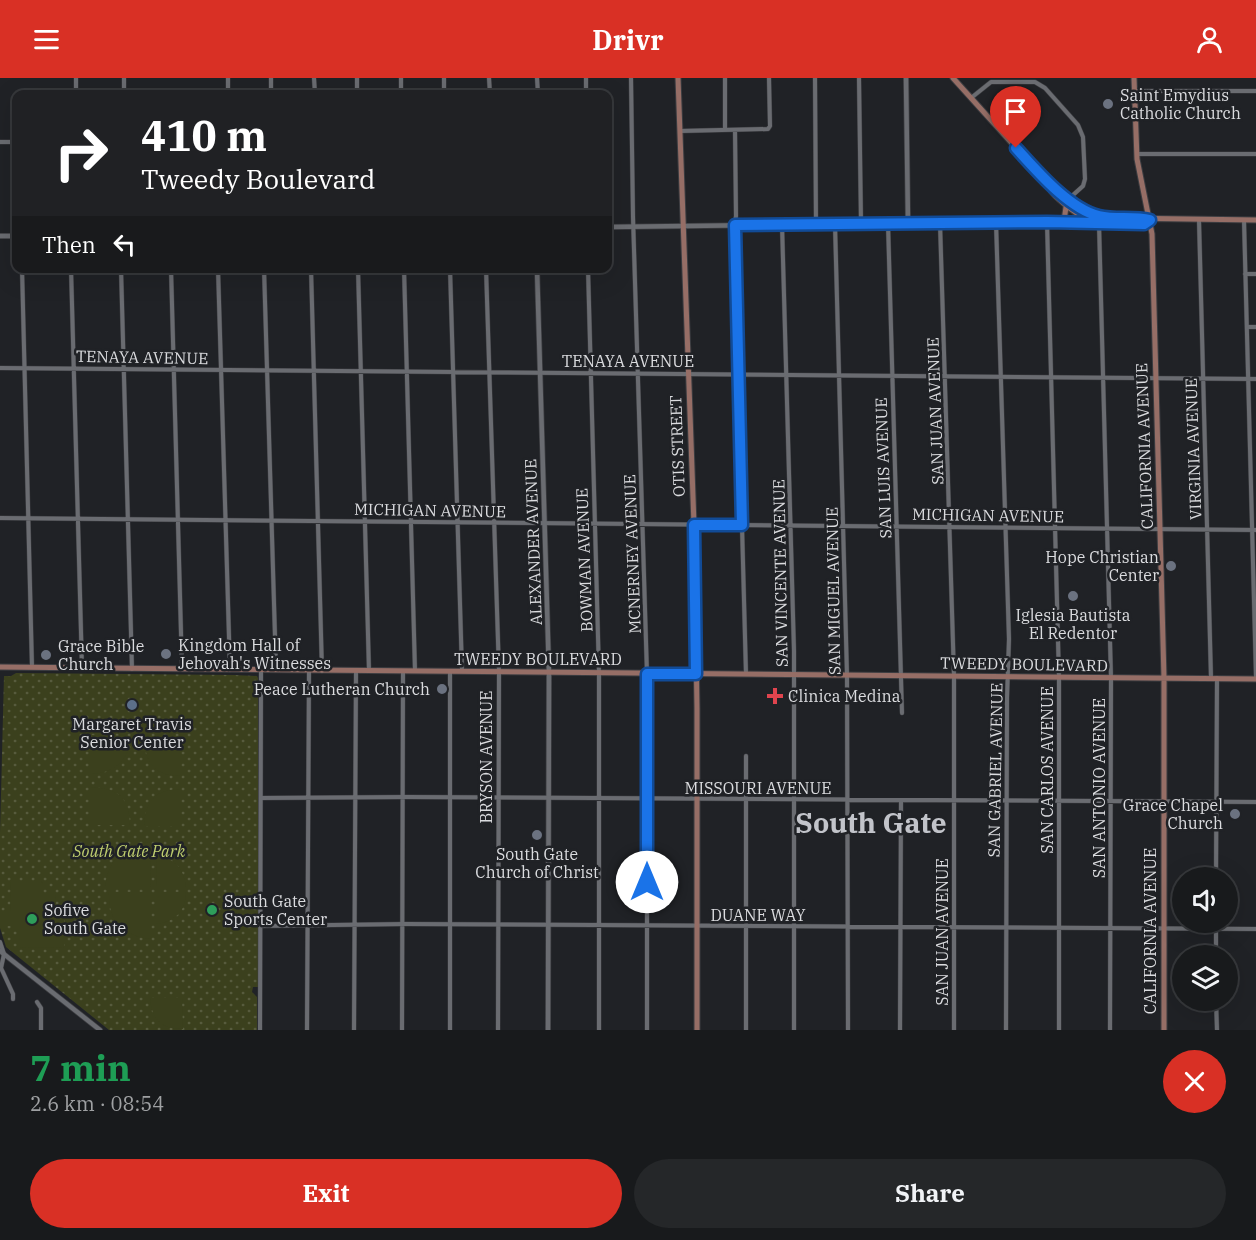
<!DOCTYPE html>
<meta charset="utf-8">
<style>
body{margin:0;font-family:"IBM Plex Serif",serif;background:#252729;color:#f1f3f6;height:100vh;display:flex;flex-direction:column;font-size:22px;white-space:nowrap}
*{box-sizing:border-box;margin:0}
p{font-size:20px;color:#9fa1a3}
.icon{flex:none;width:33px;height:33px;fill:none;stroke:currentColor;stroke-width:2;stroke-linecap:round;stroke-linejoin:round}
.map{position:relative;height:952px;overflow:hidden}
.sheet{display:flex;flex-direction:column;background:#181a1c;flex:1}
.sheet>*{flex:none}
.guide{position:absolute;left:12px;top:12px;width:600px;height:183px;border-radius:12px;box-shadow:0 6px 24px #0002,0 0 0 2px #36383b;background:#202124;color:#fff;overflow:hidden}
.controls{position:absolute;left:1172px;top:789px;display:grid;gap:12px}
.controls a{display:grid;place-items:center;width:66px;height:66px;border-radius:50%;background:#181a1c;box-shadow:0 6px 24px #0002,0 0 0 2px #36383b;font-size:30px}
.pin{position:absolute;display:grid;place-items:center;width:51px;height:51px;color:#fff;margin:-62px -26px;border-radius:50% 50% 50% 0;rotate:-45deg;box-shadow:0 0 6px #0007}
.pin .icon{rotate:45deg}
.me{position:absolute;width:66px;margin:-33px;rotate:0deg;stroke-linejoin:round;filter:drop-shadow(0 0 4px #0008)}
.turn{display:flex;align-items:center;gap:21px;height:126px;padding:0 30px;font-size:27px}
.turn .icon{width:78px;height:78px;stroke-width:2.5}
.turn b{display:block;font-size:42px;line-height:51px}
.then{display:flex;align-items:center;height:57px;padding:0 30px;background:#0003;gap:12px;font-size:22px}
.round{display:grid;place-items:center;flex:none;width:63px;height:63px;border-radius:32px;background:#252729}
.head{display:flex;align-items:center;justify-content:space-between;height:102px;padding:0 30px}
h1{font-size:36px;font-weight:800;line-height:45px;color:#1e9e55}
.primary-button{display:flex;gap:12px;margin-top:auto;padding:12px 30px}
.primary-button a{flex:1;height:69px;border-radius:36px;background:#d93025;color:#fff;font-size:24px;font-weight:800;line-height:69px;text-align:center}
.primary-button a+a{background:#252729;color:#f1f3f6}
header{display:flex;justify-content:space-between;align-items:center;height:78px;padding:0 30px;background:#d93025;color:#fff;font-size:27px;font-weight:800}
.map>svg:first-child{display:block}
.park{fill:url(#park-dots)}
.pitch{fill:#3b401d}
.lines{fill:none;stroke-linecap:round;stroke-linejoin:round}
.minor-casing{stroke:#3c3d41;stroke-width:5}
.tertiary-casing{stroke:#3c3d41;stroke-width:6}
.secondary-casing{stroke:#3c3d41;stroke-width:7}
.minor{stroke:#6a6c71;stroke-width:4}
.tertiary{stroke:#6a6c71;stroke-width:4.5}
.secondary{stroke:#966e66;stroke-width:5}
.route-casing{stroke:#114b97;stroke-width:15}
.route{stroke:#1a73e8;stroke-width:10}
.worship-dot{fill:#6b7280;stroke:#202226;stroke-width:2}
.health-dot{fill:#e0444e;stroke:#202226;stroke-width:2}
.service-dot{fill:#5c6f8a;stroke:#202226;stroke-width:2}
.leisure-dot{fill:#2e9e5b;stroke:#202226;stroke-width:2}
.labels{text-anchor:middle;stroke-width:5;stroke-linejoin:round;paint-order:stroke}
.poi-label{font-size:16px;fill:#dbdcdf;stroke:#202226;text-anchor:start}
.street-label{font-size:16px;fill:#dbdcdf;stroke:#202226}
.park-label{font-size:16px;font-style:italic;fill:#bfce6f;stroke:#202226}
.town-label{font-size:28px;font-weight:bold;fill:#c2c4ca;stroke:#202226}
</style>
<header><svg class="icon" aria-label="menu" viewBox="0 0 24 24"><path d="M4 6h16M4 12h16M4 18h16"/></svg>Drivr<svg class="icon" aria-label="person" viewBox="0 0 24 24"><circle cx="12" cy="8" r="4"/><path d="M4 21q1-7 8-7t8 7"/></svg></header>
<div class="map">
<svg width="1256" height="952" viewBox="0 0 1256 952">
<defs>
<pattern id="park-dots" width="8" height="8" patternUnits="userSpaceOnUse" patternTransform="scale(1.5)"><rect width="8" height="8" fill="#3b401d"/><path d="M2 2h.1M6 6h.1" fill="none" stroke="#575b3d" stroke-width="1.8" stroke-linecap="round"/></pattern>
</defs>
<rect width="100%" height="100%" fill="#202226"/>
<path class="park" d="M 16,595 L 234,597 L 257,598 L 258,600 L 258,909 L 253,909 L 252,914 L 257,919 L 257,952 L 109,952 L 6,869 L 0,850 L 0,755 L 4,598 L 11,598 Z"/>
<path class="pitch" d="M 91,657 L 130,658 C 130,682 115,695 91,696 Z
M 181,658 L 181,698 C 155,698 144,685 145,659 Z
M 91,709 C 118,711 129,718 130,747 L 91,747 Z
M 181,711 L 181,748 L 144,748 C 146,722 155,712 181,711 Z
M 150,764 L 151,809 L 105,809 C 108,783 124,766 150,764 Z
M 157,778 C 175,780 184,791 186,809 L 156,809 Z
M 11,803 L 41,803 L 43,806 L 43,816 L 56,816 L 55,834 L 64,834 L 64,870 L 18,869 L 18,848 L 0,848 L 0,834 L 10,834 Z
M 109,814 L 151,814 L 151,861 C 122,858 108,843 109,814 Z
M 156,814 L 186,814 C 186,833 175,844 156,846 Z
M 150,920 L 182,920 L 183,951 C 161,951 152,942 150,920 Z"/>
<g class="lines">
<g class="minor-casing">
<path id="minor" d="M 228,0 L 228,16
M 271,0 L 271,16
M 314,0 L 315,16
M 357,0 L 357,16
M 401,0 L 401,16
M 444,0 L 444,16
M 489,0 L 490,16
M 537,0 L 538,16
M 586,0 L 586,16
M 631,0 L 633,139 L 647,596 L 647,952
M 815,0 L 816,146
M 859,0 L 861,145
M 1135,13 L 1256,13
M 76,16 L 76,0
M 124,16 L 124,0
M 971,20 L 991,4 L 1035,4 L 1045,10 L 1078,47 L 1083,59 L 1085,101 L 1083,108 L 1073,117 L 1066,129
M 725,52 L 725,0
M 735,52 L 736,138 L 734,151 L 746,596
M 680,53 L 768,51 L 770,48 L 769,0
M 0,64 L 16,64
M 1137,76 L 1256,76
M 1199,142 L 1211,600
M 1244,142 L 1256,599
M 996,144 L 1009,561 L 1007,620 L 1006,952
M 1047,144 L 1059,600 L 1059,952
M 888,145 L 902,635
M 940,145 L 954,598 L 954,952
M 1099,145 L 1111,600 L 1110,952
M 782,146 L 794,573 L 794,952
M 835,146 L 847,597 L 848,952
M 22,190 L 32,589
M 71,190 L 82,590
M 121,190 L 132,591
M 171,190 L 182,591
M 218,190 L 230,592
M 264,190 L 276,592
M 311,190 L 322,593
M 358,190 L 369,593
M 404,190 L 415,593
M 450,190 L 462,593
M 486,190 L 499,594 L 498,952
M 588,190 L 599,595 L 599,952
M 1245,196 L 1256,196
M 1247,249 L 1256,249
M 0,290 L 1256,301
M 0,440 L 1256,452
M 261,720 L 407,719 L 1256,724
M 1216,800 L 1217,600
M 260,848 L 406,846 L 1256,851
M 0,864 L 4,876 L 1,890 L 13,916 L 13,921
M 1216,878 L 1216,844
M 1216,922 L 1217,952
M 37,924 L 41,930 L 41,952
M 260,952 L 261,593
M 307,952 L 309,593
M 354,952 L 356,594
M 402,952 L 403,594
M 450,952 L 450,594
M 746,952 L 746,678
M 900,952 L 901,723"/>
</g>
<g class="tertiary-casing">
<path id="tertiary" d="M 906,0 L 908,145
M 1062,143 L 1082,137
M 608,149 L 993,144 L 1099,145
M 0,158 L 16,158
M 537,190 L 549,595 L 548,952
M 0,873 L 100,952"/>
</g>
<g class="secondary-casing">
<path id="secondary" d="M 678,0 L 694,447 L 697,630 L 697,952
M 953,0 L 1045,102 L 1086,134 L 1099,138 L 1118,140 L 1256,142
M 1134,0 L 1137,81 L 1152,156 L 1164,600 L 1164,952
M 1046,104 C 1049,111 1054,117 1060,122 C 1086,148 1110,145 1144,146 L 1150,142
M 1064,143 L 1066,129
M 0,589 L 1256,601"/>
</g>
<use href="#minor" class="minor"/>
<use href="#tertiary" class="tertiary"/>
<use href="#secondary" class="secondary"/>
</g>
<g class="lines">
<g class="route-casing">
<path id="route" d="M 647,804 L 647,596 L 696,596 L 694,447 L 742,447 L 735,147 L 1047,144 L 1144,146 L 1150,142 C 1133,138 1115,142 1099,138 C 1069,131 1036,92 1016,70"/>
</g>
<use href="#route" class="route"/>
</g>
<g class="worship-dot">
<circle cx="1108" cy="26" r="6"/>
<circle cx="1171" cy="488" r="6"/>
<circle cx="1073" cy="518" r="6"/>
<circle cx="166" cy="576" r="6"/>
<circle cx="46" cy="577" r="6"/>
<circle cx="442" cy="611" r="6"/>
<circle cx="1235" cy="736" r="6"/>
<circle cx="537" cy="757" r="6"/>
</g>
<path class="health-dot" d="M772 609h6v6h6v6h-6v6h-6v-6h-6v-6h6z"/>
<circle class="service-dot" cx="132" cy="627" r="6"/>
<g class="leisure-dot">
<circle cx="212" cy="832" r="6"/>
<circle cx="32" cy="841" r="6"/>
</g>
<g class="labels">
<g class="poi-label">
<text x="1120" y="23">Saint Emydius<tspan x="1120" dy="18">Catholic Church</tspan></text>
<text x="1159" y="485" text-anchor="end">Hope Christian<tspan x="1159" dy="18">Center</tspan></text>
<text x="1073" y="543" text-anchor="middle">Iglesia Bautista<tspan x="1073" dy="18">El Redentor</tspan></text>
<text x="178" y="573">Kingdom Hall of<tspan x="178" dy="18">Jehovah's Witnesses</tspan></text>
<text x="58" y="574">Grace Bible<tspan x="58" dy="18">Church</tspan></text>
<text x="430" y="617" text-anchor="end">Peace Lutheran Church</text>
<text x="788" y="624">Clinica Medina</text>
<text x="132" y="652" text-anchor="middle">Margaret Travis<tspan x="132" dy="18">Senior Center</tspan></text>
<text x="1223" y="733" text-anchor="end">Grace Chapel<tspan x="1223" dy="18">Church</tspan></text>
<text x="537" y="782" text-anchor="middle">South Gate<tspan x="537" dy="18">Church of Christ</tspan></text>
<text x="224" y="829">South Gate<tspan x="224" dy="18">Sports Center</tspan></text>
<text x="44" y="838">Sofive<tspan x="44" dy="18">South Gate</tspan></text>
</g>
<g class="street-label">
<text transform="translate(142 279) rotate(1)" y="6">TENAYA AVENUE</text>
<text x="628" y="289">TENAYA AVENUE</text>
<text transform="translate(935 333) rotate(-92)" y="6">SAN JUAN AVENUE</text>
<text transform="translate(677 368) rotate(-92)" y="6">OTIS STREET</text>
<text transform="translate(1144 368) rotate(-92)" y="6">CALIFORNIA AVENUE</text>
<text transform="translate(1193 371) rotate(-92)" y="6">VIRGINIA AVENUE</text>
<text transform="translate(883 390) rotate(-92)" y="6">SAN LUIS AVENUE</text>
<text transform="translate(430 432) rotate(1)" y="6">MICHIGAN AVENUE</text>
<text transform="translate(988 437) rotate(1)" y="6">MICHIGAN AVENUE</text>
<text transform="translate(533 464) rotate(-92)" y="6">ALEXANDER AVENUE</text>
<text transform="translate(632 476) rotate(-92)" y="6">MCNERNEY AVENUE</text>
<text transform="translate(584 482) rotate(-92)" y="6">BOWMAN AVENUE</text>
<text transform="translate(780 495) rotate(-91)" y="6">SAN VINCENTE AVENUE</text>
<text transform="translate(833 513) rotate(-91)" y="6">SAN MIGUEL AVENUE</text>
<text x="538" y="587">TWEEDY BOULEVARD</text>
<text transform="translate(1024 586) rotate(1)" y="6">TWEEDY BOULEVARD</text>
<text transform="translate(486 679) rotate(-90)" y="6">BRYSON AVENUE</text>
<text transform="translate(995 692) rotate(-89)" y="6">SAN GABRIEL AVENUE</text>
<text transform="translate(1047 692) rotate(-90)" y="6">SAN CARLOS AVENUE</text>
<text x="758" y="716">MISSOURI AVENUE</text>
<text transform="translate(1099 710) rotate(-90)" y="6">SAN ANTONIO AVENUE</text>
<text x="758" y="843">DUANE WAY</text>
<text transform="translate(1150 853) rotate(-90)" y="6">CALIFORNIA AVENUE</text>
<text transform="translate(942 854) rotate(-90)" y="6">SAN JUAN AVENUE</text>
</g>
<g class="park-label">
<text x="129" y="779">South Gate Park</text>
</g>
<g class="town-label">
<text x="871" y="755">South Gate</text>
</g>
</g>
</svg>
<div class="controls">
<a><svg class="icon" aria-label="sound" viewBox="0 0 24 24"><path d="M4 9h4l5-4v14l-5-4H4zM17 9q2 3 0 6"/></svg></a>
<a><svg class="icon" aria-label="layers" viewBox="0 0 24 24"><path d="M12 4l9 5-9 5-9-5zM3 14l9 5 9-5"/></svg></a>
</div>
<div class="pin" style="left:1016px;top:70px;background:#d93025"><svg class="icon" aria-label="arrive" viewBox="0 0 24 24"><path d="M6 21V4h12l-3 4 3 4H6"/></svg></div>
<svg class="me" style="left:647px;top:804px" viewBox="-20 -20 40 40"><circle r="19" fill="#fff"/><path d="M0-13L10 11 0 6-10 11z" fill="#1a73e8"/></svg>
<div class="guide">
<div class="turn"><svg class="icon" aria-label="right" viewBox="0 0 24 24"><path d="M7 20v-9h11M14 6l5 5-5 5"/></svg><div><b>410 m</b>Tweedy Boulevard</div></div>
<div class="then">Then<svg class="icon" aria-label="left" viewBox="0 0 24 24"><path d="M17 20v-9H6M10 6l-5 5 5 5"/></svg></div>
</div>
</div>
<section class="sheet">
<div class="head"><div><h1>7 min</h1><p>2.6 km · 08:54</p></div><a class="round" style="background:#d93025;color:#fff"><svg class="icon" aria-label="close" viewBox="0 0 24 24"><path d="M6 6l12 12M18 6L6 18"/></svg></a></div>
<div class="primary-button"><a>Exit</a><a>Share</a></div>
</section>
